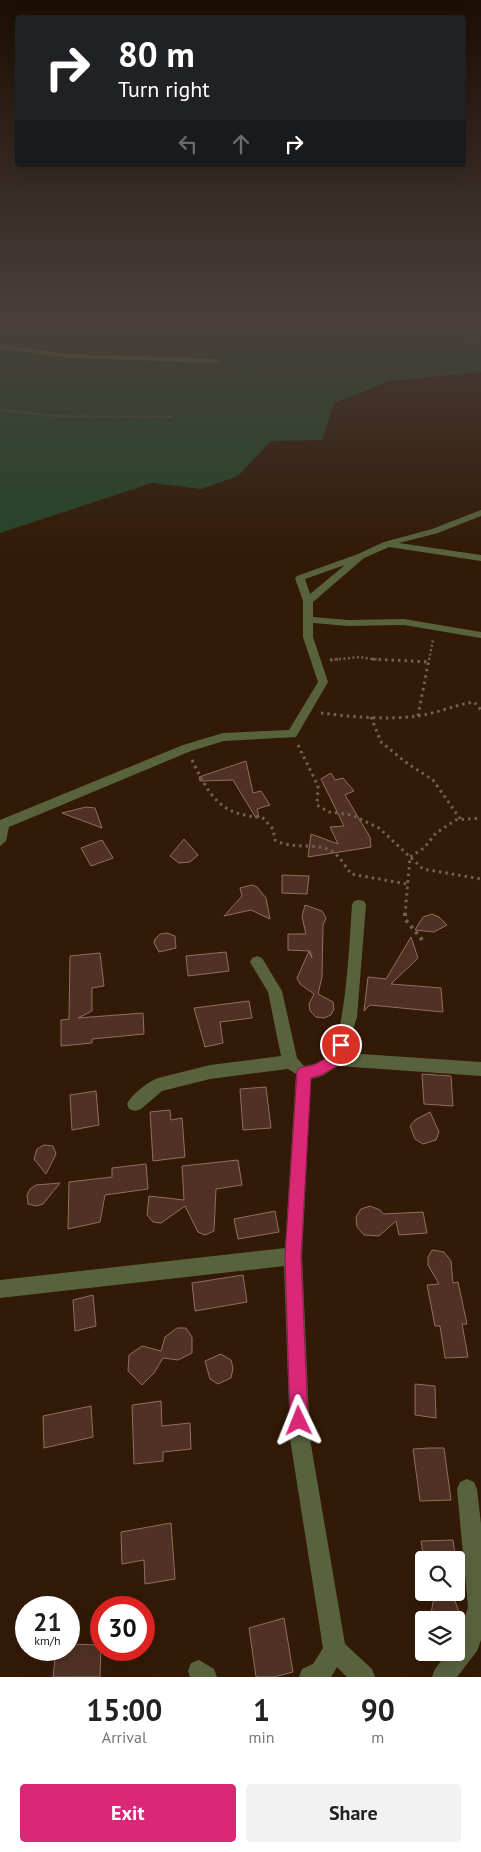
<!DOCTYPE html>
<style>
body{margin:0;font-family:"PT Sans",sans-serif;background:#f2f2f2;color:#222;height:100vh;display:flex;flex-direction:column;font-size:19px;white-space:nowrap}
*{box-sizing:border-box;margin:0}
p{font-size:16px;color:#767676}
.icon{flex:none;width:28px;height:28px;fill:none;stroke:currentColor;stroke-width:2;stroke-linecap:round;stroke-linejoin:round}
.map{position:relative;height:1677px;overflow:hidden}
.panel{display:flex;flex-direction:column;background:#fff;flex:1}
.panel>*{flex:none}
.top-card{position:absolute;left:15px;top:15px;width:451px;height:152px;border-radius:5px;box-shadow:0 5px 20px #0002;background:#202124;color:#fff;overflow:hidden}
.fabs{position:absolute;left:415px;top:1551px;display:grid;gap:10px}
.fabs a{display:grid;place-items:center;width:50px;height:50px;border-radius:5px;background:#fff;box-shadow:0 5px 20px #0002;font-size:25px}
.speed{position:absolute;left:15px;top:1596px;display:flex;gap:10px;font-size:25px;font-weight:700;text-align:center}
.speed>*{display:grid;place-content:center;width:65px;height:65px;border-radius:50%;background:#fff;box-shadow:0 5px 20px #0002;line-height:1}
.speed small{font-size:12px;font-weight:400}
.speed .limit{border:8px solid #d22;background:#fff;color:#111}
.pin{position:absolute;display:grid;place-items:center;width:42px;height:42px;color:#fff;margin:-21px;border:2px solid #fff;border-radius:50%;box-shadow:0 1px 5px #0007}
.me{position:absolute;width:55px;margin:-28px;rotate:358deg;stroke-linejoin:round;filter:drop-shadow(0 0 4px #0008)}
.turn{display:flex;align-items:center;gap:18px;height:105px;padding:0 20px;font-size:22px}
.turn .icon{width:65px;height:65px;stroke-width:2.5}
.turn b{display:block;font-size:35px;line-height:42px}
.lanes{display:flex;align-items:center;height:48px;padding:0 20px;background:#0003;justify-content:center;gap:25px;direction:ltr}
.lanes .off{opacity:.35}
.eta{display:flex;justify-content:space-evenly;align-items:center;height:85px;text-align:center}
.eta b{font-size:30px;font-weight:700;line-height:35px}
.action{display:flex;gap:10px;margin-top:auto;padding:10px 20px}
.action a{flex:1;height:58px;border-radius:5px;background:#db2777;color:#fff;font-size:20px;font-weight:700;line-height:58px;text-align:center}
.action a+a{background:#f2f2f2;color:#222}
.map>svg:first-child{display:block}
.green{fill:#254528}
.building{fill:#503125;stroke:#926e61}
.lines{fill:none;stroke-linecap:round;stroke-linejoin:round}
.path-far3{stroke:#755f4d;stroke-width:2;stroke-dasharray:1 2;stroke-linecap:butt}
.path-far2{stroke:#755f4d;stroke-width:2.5;stroke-dasharray:2 2.5;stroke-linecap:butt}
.path-far1{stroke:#755f4d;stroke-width:3;stroke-dasharray:2.5 4;stroke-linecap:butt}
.path{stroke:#755f4d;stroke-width:4;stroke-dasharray:3 4.5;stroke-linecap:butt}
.minor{fill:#58633e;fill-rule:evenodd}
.route{fill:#db2777;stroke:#8e194d}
</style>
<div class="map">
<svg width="481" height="1677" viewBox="0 0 481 1677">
<rect width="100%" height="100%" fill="#321a06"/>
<path class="green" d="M 0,315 L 481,315 L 481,372 L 390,381 L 334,403 L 322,440 L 271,441 L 238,476 L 201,489 L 152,483 L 0,533 Z"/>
<path class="building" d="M 246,761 L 253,793 L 261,791 L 270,805 L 257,809 L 259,817 L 256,818 L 233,780 L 200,781 L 199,777 Z
M 331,773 L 335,780 L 343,778 L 354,791 L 345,795 L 370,837 L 371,847 L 308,857 L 311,834 L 338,844 L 330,827 L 344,826 L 321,779 Z
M 86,807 L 95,808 L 102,828 L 62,813 Z
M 184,839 L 198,855 L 190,862 L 179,863 L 170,856 Z
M 102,840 L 113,858 L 91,866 L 81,848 Z
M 282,875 L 309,876 L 307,894 L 282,893 Z
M 252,885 L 257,887 L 266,898 L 270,919 L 251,910 L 224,916 L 242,896 L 240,888 Z
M 305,905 L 322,911 L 326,918 L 323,925 L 322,977 L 318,994 L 333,1002 L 334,1009 L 331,1015 L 324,1018 L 316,1017 L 310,1011 L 309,1004 L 314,994 L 300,984 L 297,978 L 309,951 L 312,958 L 310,951 L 288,950 L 288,934 L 306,934 L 302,917 Z
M 432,914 L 439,917 L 447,925 L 434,932 L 415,930 L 423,917 Z
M 167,933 L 175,936 L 176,948 L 159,952 L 154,943 L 155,939 L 160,934 Z
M 411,937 L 418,958 L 391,984 L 441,988 L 443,1012 L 370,1005 L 364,1011 L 368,977 L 386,979 Z
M 226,952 L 229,971 L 188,976 L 186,956 Z
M 100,953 L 104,986 L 92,988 L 92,1011 L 78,1018 L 143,1013 L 144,1034 L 92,1039 L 92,1043 L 61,1046 L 61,1020 L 69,1019 L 70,956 Z
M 249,1001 L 252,1018 L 220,1022 L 223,1043 L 205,1047 L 194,1008 Z
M 422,1074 L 451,1076 L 453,1106 L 424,1104 Z
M 266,1087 L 271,1128 L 243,1130 L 240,1089 Z
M 96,1091 L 99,1125 L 72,1130 L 70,1095 Z
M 170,1110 L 171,1120 L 182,1118 L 185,1157 L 153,1161 L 150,1112 Z
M 430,1112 L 439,1132 L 436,1140 L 423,1144 L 415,1139 L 410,1126 L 415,1120 Z
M 44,1145 L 53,1146 L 56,1154 L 46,1174 L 34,1159 L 37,1149 Z
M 238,1160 L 242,1185 L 216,1189 L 214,1231 L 205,1235 L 198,1232 L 185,1206 L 161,1223 L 153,1222 L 147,1215 L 149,1196 L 184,1200 L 182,1166 Z
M 146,1164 L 148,1189 L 105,1195 L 100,1222 L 68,1229 L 69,1182 L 112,1177 L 112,1168 Z
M 60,1183 L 43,1204 L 36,1206 L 28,1204 L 27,1195 L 30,1189 L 36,1185 Z
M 370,1206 L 380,1210 L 383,1214 L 423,1212 L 427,1233 L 399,1235 L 396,1221 L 379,1236 L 364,1235 L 357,1227 L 356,1217 L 361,1209 Z
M 275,1211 L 279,1232 L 238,1239 L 234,1219 Z
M 432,1250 L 444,1252 L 451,1261 L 453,1283 L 458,1282 L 467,1324 L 462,1324 L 468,1357 L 445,1358 L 440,1326 L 435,1326 L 427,1285 L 439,1284 L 428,1265 L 428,1257 Z
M 243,1275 L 247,1302 L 195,1311 L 192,1283 Z
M 93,1295 L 96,1326 L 75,1331 L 73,1300 Z
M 177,1328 L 186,1328 L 192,1337 L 192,1353 L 178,1360 L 163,1358 L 154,1373 L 142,1385 L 128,1371 L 129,1355 L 142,1346 L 161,1351 L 165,1337 Z
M 221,1354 L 231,1360 L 233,1368 L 231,1378 L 218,1384 L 210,1379 L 205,1361 Z
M 415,1384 L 435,1386 L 436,1418 L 415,1415 Z
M 161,1401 L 162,1426 L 190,1423 L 191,1449 L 163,1452 L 163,1461 L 134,1464 L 132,1405 Z
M 91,1406 L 93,1437 L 44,1448 L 43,1416 Z
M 429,1448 L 444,1448 L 451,1500 L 420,1501 L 413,1449 Z
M 171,1523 L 175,1579 L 145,1584 L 144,1560 L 122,1564 L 121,1532 Z
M 453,1540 L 456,1560 L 424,1560 L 421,1541 Z
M 441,1596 L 448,1596 L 455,1601 L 462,1620 L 430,1620 L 433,1602 Z
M 284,1618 L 293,1672 L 274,1677 L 256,1677 L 249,1628 Z
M 69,1644 L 101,1645 L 100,1677 L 53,1677 L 56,1650 L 69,1650 Z"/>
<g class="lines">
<path class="path-far3" d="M 439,327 L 481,342
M 0,410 L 52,416 L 172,417"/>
<path class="path-far2" d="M 330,660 L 360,657 L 379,660
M 429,660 L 433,640"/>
<path class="path-far1" d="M 372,659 L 429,662
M 330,660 L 338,659
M 321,713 C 351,717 388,720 418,716 C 437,713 455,705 474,702 L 481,710
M 418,716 L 429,659
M 371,717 L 381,742 L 408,764 L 433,780 L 461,820
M 298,745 L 318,786 L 317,805 L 329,812 L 352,815 L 379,828 L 423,869 L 481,879
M 192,760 C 209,795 220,816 262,817 L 273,829 L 275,840 C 294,851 317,841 333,852 C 340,857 346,867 351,874 L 407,884
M 405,915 L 410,857 L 424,848 L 436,833 L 456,820 L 481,818"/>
<path class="path" d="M 405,913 L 405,919 L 424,942"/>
<path class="minor" d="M 0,345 L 71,354 L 216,359 L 219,361 L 216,363 L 71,358 L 0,349 Z
M 481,510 L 481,516 L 438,533 L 399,543 L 481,555 L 481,561 L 389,547 L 364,558 L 313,602 L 313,617 L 348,620 L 404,619 L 481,632 L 481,638 L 404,625 L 348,626 L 313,623 L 313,637 L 328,682 L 296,737 L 224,741 L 191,751 L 9,827 L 6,841 L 0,846 L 0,820 L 183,745 L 223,733 L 289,730 L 318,682 L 303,637 L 303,601 L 295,578 L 297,576 L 358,554 L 384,542 L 432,529 ZM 345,565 L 310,594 L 305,579 Z
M 359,900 L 364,901 L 366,905 L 357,1017 L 346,1053 L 481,1062 L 481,1076 L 338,1066 L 322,1076 L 311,1079 L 302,1256 L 310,1439 L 345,1644 L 372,1669 L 375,1677 L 347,1677 L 337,1667 L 331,1677 L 299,1677 L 302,1669 L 313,1664 L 323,1648 L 290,1439 L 284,1266 L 0,1298 L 0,1280 L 285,1248 L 296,1074 L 288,1069 L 210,1079 L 162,1091 L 141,1109 L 135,1111 L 129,1109 L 127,1104 C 132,1094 148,1082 158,1078 L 210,1065 L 281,1056 L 268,992 L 250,962 L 252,958 L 257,956 L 262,958 L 282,991 L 297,1058 L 304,1066 C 313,1065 322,1062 328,1056 C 346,1040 350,932 352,905 L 354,901 Z
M 467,1479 L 474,1482 L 477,1489 L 481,1524 L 481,1640 L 477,1651 L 457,1677 L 432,1677 L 435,1669 L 448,1652 L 456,1652 L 456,1641 L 459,1637 L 468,1607 L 457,1489 L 460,1482 Z
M 199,1660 L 214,1669 L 217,1677 L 190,1677 L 188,1671 L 191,1663 Z"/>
</g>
<linearGradient id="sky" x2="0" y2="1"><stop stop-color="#1c0e03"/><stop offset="0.57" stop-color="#493e3b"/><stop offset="1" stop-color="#493e3b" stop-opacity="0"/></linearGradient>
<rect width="481" height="550" fill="url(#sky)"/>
<path class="route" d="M 341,1039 L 345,1041 L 347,1045 L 341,1064 L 321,1075 L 311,1078 L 301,1256 L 308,1421 L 305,1427 L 299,1430 L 293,1427 L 290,1421 L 285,1256 L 297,1072 L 299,1068 L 314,1065 L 330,1056 L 336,1041 Z"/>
</svg>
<div class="fabs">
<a><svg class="icon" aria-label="search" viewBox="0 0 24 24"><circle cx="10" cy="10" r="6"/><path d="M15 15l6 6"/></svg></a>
<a><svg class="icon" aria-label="layers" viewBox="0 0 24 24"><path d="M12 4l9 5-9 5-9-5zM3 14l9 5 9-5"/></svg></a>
</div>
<div class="speed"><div>21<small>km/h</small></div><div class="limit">30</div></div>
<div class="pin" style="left:341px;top:1045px;background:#d93025"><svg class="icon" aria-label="arrive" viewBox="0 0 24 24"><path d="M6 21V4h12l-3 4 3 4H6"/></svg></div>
<svg class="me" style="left:299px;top:1421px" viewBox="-20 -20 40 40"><path d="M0-17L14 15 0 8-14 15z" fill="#db2777" stroke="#fff" stroke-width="4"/></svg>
<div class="top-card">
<div class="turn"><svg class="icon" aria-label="right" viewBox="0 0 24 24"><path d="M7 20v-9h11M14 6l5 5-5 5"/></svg><div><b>80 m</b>Turn right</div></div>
<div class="lanes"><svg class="icon off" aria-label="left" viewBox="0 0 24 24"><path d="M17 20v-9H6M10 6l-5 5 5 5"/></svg><svg class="icon off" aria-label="ahead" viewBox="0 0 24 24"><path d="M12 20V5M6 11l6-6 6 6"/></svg><svg class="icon" aria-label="right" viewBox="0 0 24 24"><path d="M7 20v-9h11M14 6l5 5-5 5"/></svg></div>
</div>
</div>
<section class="panel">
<div class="eta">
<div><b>15:00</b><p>Arrival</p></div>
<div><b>1</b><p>min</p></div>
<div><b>90</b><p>m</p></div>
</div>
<div class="action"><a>Exit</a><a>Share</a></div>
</section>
